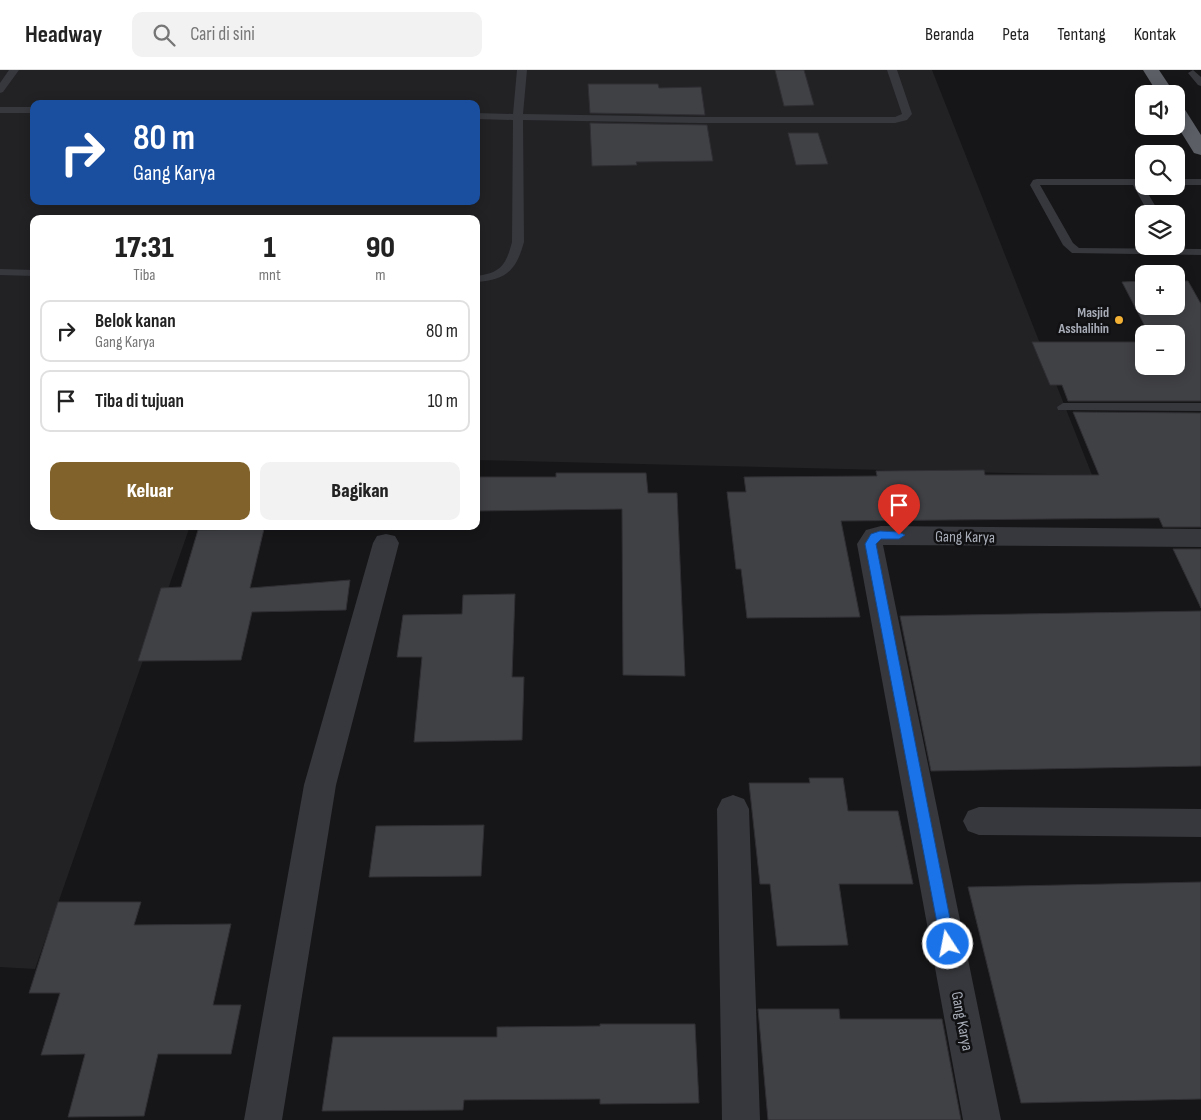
<!DOCTYPE html>
<html lang="id">
<meta charset="utf-8">
<style>
body{margin:0;font-family:"Sofia Sans Condensed",sans-serif;background:#f2f2f2;color:#222;height:100vh;display:flex;flex-direction:column;font-size:19px;white-space:nowrap}
*{box-sizing:border-box;margin:0}
p{font-size:16px;color:#767676}
.icon{flex:none;width:28px;height:28px;fill:none;stroke:currentColor;stroke-width:2;stroke-linecap:round;stroke-linejoin:round}
.map{position:relative;flex:1;overflow:hidden}
.details{position:absolute;left:30px;top:145px;width:450px;height:315px;display:flex;flex-direction:column;background:#fff;border-radius:10px;box-shadow:0 2px 12px #0003}
.details>*{flex:none}
.banner{position:absolute;left:30px;top:30px;width:450px;height:105px;border-radius:10px;box-shadow:0 2px 12px #0003;background:#1a4fa0;color:#fff;overflow:hidden}
.fabs{position:absolute;left:1135px;top:15px;display:grid;gap:10px}
.fabs a{display:grid;place-items:center;width:50px;height:50px;border-radius:10px;background:#fff;box-shadow:0 2px 12px #0003;font-size:25px}
.pin{position:absolute;display:grid;place-items:center;width:42px;height:42px;color:#fff;margin:-51px -21px;border-radius:50% 50% 50% 0;rotate:-45deg;box-shadow:0 0 5px #0007}
.pin .icon{rotate:45deg}
.me{position:absolute;width:55px;margin:-28px;rotate:349deg;stroke-linejoin:round;filter:drop-shadow(0 0 4px #0008)}
.turn{display:flex;align-items:center;gap:18px;height:105px;padding:0 20px;font-size:22px}
.turn .icon{width:65px;height:65px;stroke-width:2.5}
.turn b{display:block;font-size:35px;line-height:42px}
.eta{display:flex;justify-content:space-evenly;align-items:center;height:85px;text-align:center}
.eta b{font-size:30px;font-weight:800;line-height:35px}
.action{display:flex;gap:10px;margin-top:auto;padding:10px 20px}
.action a{flex:1;height:58px;border-radius:10px;background:#80622a;color:#fff;font-size:20px;font-weight:800;line-height:58px;text-align:center}
.action a+a{background:#f2f2f2;color:#222}
ul{padding:0;list-style:none}
li{display:flex;align-items:center;gap:15px;height:62px;margin:0 10px 8px;padding:0 10px;border:2px solid #e0e0e0;border-radius:10px}
li div{flex:1}
li b{display:block;font-size:19px}
li em{font-style:normal}
header{display:flex;align-items:center;gap:30px;box-sizing:border-box;height:70px;padding:0 25px;background:#fff;border-bottom:1px solid #e0e0e0}
header strong{font-size:24px}
nav{display:flex;gap:28px;margin-inline-start:auto;font-size:18px}
.search{width:350px;height:45px;background:#f2f2f2;display:flex;align-items:center;gap:12px;box-sizing:border-box;padding:0 18px;border-radius:10px;color:#767676;font-size:19px}
.map>svg:first-child{display:block}
.built{fill:#222225;fill-rule:evenodd}
.building{fill:#404145;stroke:#303034}
.lines{fill:none;stroke-linecap:round;stroke-linejoin:round}
.service{fill:#37383d;fill-rule:evenodd}
.minor{fill:#37383d;fill-rule:evenodd}
.trunk{fill:#5b5e65;fill-rule:evenodd}
.route{fill:#1a73e8;stroke:#114b97}
.poi-dot{fill:#f2b134;stroke:#111113;stroke-width:2}
.labels{text-anchor:middle;stroke-width:5;stroke-linejoin:round;paint-order:stroke}
.far-poi-label{font-size:14px;font-weight:bold;fill:#a8adb8;stroke:#111113;text-anchor:end}
.street-label{font-size:16px;fill:#a8adb8;stroke:#111113}
</style>
<header>
<strong>Headway</strong>
<div class="search"><svg class="icon" aria-label="search" viewBox="0 0 24 24"><circle cx="10" cy="10" r="6"/><path d="M15 15l6 6"/></svg>Cari di sini</div>
<nav><a>Beranda</a><a>Peta</a><a>Tentang</a><a>Kontak</a></nav>
</header>
<div class="map">
<svg width="1201" height="1050" viewBox="0 0 1201 1050">
<rect width="100%" height="100%" fill="#161618"/>
<path class="built" d="M 0,0 L 932,0 L 1092,405 L 476,390 L 476,149 L 34,149 L 34,456 L 190,456 L 35,899 L 0,897 ZM 34,34 L 476,34 L 476,131 L 34,131 Z"/>
<path class="building" d="M 775,0 L 804,0 L 814,35 L 784,36 Z
M 588,14 L 658,14 L 659,18 L 701,17 L 705,45 L 590,43 Z
M 590,53 L 707,55 L 713,91 L 636,92 L 637,95 L 592,96 Z
M 788,63 L 818,63 L 828,94 L 796,95 Z
M 1144,211 L 1144,236 L 1176,236 L 1176,211 L 1188,211 L 1201,234 L 1201,331 L 1068,331 L 1062,315 L 1050,315 L 1032,272 L 1144,272 L 1144,296 L 1176,296 L 1176,264 L 1149,264 L 1122,212 Z
M 1073,342 L 1201,343 L 1201,457 L 1163,457 L 1159,448 L 841,451 L 860,547 L 747,548 L 741,499 L 736,499 L 727,422 L 746,422 L 744,407 L 877,406 L 876,401 L 984,400 L 985,405 L 1099,405 Z
M 556,403 L 646,403 L 648,423 L 677,423 L 685,606 L 623,605 L 622,439 L 476,441 L 478,407 L 556,407 Z
M 264,459 L 250,518 L 350,510 L 346,540 L 252,542 L 241,590 L 138,591 L 161,518 L 181,517 L 198,460 Z
M 1173,479 L 1201,479 L 1201,538 Z
M 515,524 L 512,607 L 524,607 L 522,670 L 414,672 L 422,587 L 397,587 L 403,545 L 462,544 L 463,525 Z
M 1201,541 L 1201,696 L 931,701 L 900,546 Z
M 809,708 L 843,708 L 848,741 L 898,741 L 913,814 L 839,814 L 848,875 L 777,876 L 770,814 L 760,814 L 749,713 L 810,713 Z
M 484,755 L 481,806 L 369,807 L 376,756 Z
M 1201,812 L 1201,1029 L 1021,1033 L 968,817 Z
M 58,832 L 141,832 L 134,855 L 231,854 L 213,935 L 241,935 L 231,984 L 158,984 L 144,1046 L 68,1047 L 85,984 L 41,985 L 60,923 L 29,923 Z
M 758,939 L 839,939 L 840,949 L 942,949 L 961,1050 L 768,1050 Z
M 600,954 L 695,954 L 699,1033 L 600,1034 L 600,1029 L 464,1030 L 463,1040 L 322,1041 L 333,967 L 497,967 L 497,957 L 600,956 Z"/>
<g class="lines">
<path class="service" d="M 9,0 L 19,0 L 3,22 L 0,23 L 0,13 Z
M 517,0 L 527,0 L 523,44 L 698,47 L 895,47 L 902,44 L 887,0 L 897,0 L 912,44 L 907,50 L 895,53 L 698,53 L 523,50 L 524,172 C 516,201 506,210 476,212 L 476,206 C 501,203 506,195 512,172 L 513,50 L 476,49 L 476,43 L 513,44 Z
M 1193,0 L 1201,7 L 1201,16 L 1198,15 L 1188,3 Z
M 0,37 L 34,37 L 34,43 L 0,43 Z
M 1037,109 L 1144,109 L 1143,115 L 1160,144 L 1149,144 L 1133,115 L 1040,115 L 1073,173 L 1079,178 L 1201,179 L 1201,185 L 1072,183 L 1063,175 L 1030,115 L 1033,110 Z
M 1176,109 L 1201,109 L 1201,115 L 1176,115 Z
M 0,199 L 34,200 L 34,206 L 0,205 Z
M 1063,333 L 1201,333 L 1201,341 L 1058,340 L 1057,337 Z"/>
<path class="minor" d="M 881,456 L 1201,459 L 1201,477 L 883,475 L 1001,1050 L 963,1050 L 857,474 L 866,460 Z
M 386,464 L 395,466 L 399,473 L 336,715 L 282,1050 L 244,1050 L 304,715 L 373,473 L 377,466 Z
M 733,725 L 744,729 L 749,739 L 760,1050 L 722,1050 L 717,739 L 722,729 Z
M 979,737 L 1201,739 L 1201,767 L 979,765 L 968,761 L 963,751 L 968,741 Z"/>
<path class="trunk" d="M 1143,0 L 1159,0 L 1175,24 L 1158,24 Z
M 1176,34 L 1182,35 L 1201,65 L 1201,85 L 1194,83 L 1176,54 Z"/>
</g>
<path class="route" d="M 880,461 L 899,462 L 905,465 L 899,469 L 881,469 L 876,474 L 955,874 L 953,878 L 948,880 L 943,878 L 941,874 L 865,474 L 871,464 Z"/>
<circle class="poi-dot" cx="1119" cy="250" r="5"/>
<g class="labels">
<g class="far-poi-label">
<text x="1109" y="247">Masjid<tspan x="1109" dy="16">Asshalihin</tspan></text>
</g>
<g class="street-label">
<text transform="translate(965 466) rotate(1)" y="6">Gang Karya</text>
<text transform="translate(963 951) rotate(79)" y="6">Gang Karya</text>
</g>
</g>
</svg>
<div class="fabs">
<a><svg class="icon" aria-label="sound" viewBox="0 0 24 24"><path d="M4 9h4l5-4v14l-5-4H4zM17 9q2 3 0 6"/></svg></a>
<a><svg class="icon" aria-label="search" viewBox="0 0 24 24"><circle cx="10" cy="10" r="6"/><path d="M15 15l6 6"/></svg></a>
<a><svg class="icon" aria-label="layers" viewBox="0 0 24 24"><path d="M12 4l9 5-9 5-9-5zM3 14l9 5 9-5"/></svg></a>
<a>+</a>
<a>−</a>
</div>
<div class="pin" style="left:899px;top:465px;background:#d93025"><svg class="icon" aria-label="arrive" viewBox="0 0 24 24"><path d="M6 21V4h12l-3 4 3 4H6"/></svg></div>
<svg class="me" style="left:948px;top:874px" viewBox="-20 -20 40 40"><circle r="17" fill="#1a73e8" stroke="#fff" stroke-width="3"/><path d="M0-11L8 9 0 5-8 9z" fill="#fff"/></svg>
<div class="banner">
<div class="turn"><svg class="icon" aria-label="right" viewBox="0 0 24 24"><path d="M7 20v-9h11M14 6l5 5-5 5"/></svg><div><b>80 m</b>Gang Karya</div></div>
</div>
<section class="details">
<div class="eta">
<div><b>17:31</b><p>Tiba</p></div>
<div><b>1</b><p>mnt</p></div>
<div><b>90</b><p>m</p></div>
</div>
<ul>
<li><svg class="icon" aria-label="right" viewBox="0 0 24 24"><path d="M7 20v-9h11M14 6l5 5-5 5"/></svg><div><b>Belok kanan</b><p>Gang Karya</p></div><em>80 m</em></li>
<li><svg class="icon" aria-label="arrive" viewBox="0 0 24 24"><path d="M6 21V4h12l-3 4 3 4H6"/></svg><div><b>Tiba di tujuan</b></div><em>10 m</em></li>
</ul>
<div class="action"><a>Keluar</a><a>Bagikan</a></div>
</section>
</div>
